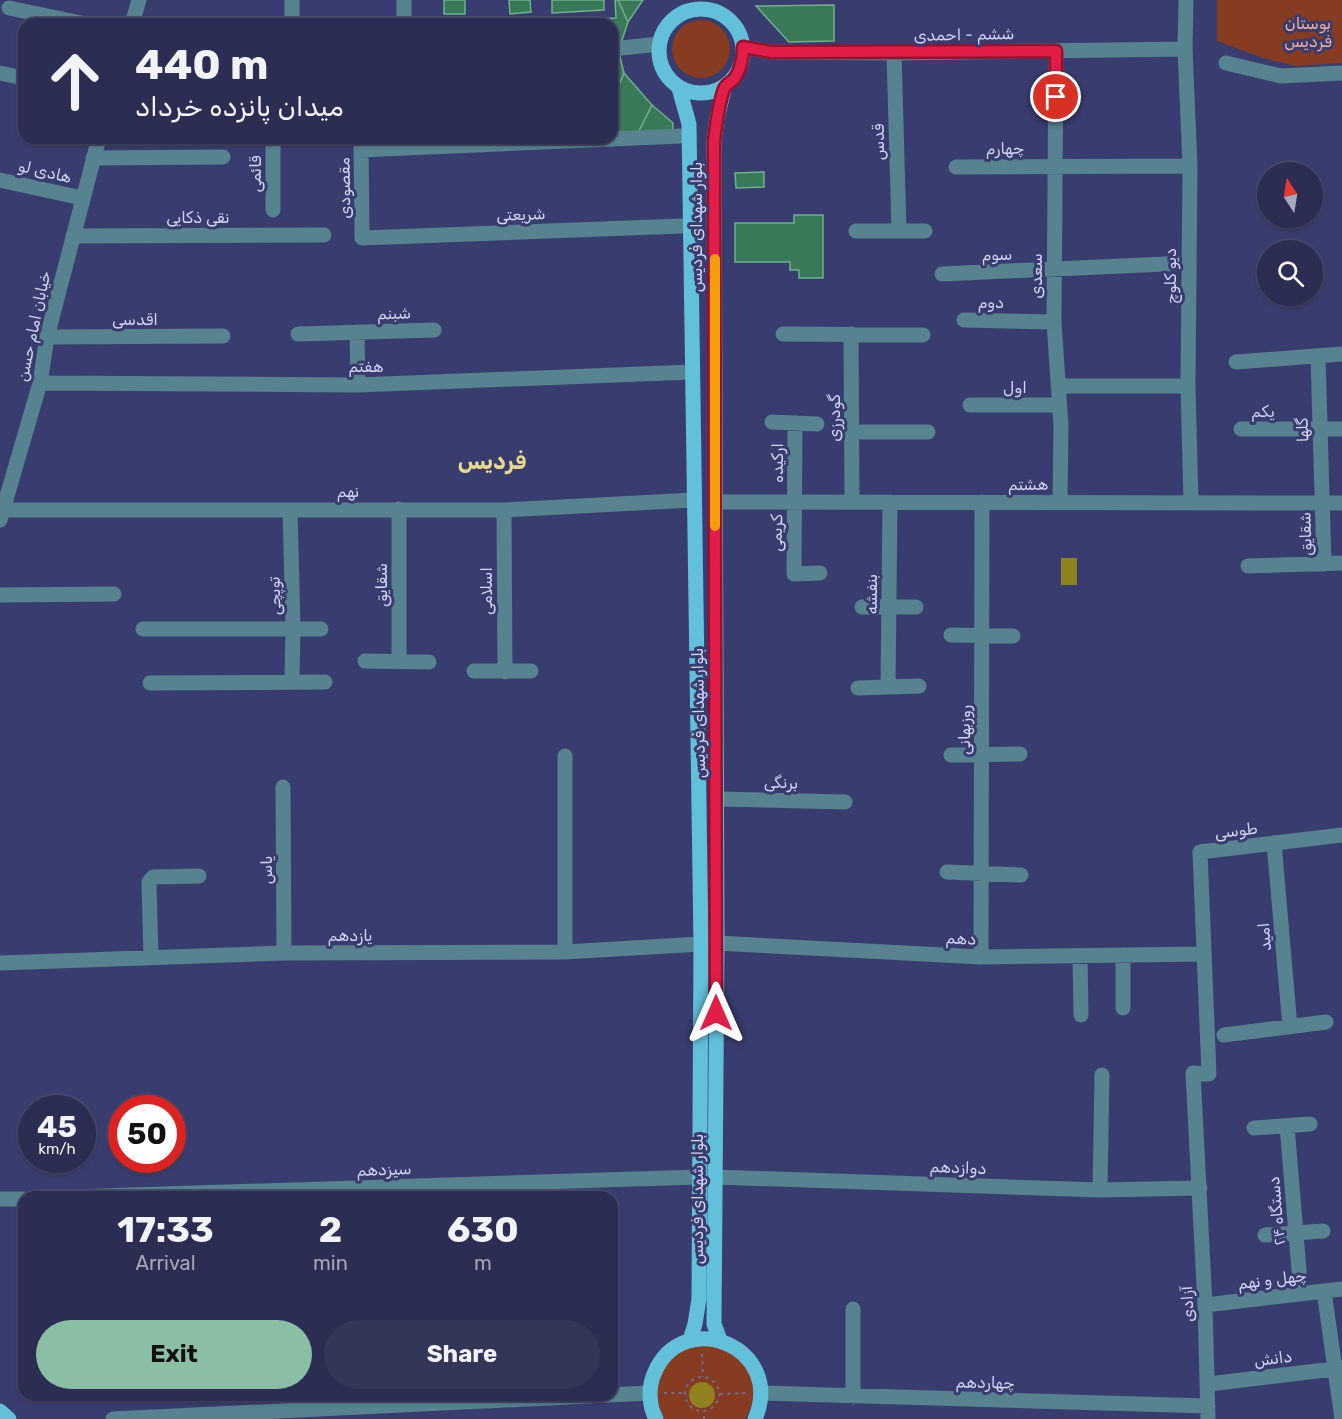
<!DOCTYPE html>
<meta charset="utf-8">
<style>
body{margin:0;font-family:Rubik,Vazirmatn,sans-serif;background:#333559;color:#f1f3f6;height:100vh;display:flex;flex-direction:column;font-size:22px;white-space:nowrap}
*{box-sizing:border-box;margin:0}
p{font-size:20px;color:#a6a8b8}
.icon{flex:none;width:33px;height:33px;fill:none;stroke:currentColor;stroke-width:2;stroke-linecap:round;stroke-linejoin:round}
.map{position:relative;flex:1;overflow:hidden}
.drawer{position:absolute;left:18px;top:1191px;width:600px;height:210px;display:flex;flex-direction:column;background:#2b2d52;border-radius:18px;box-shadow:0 2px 4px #0004,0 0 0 2px #474969}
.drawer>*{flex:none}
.banner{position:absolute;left:18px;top:18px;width:600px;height:126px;border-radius:18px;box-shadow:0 2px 4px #0004,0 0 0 2px #474969;background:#2b2d52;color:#f1f3f6;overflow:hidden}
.needle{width:39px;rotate:348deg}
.buttons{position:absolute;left:1257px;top:162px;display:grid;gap:12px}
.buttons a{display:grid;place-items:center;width:66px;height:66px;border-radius:50%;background:#2b2d52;box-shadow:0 2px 4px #0004,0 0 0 2px #474969;font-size:30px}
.speed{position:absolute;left:18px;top:1095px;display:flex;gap:12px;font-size:30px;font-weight:700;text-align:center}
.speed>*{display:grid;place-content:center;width:78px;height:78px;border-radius:50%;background:#2b2d52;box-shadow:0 2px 4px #0004,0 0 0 2px #474969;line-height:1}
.speed small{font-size:15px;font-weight:400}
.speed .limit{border:9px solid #d22;background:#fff;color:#111}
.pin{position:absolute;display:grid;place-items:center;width:51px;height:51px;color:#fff;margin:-26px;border:3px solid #fff;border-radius:50%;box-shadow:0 2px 6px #0007}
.me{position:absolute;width:66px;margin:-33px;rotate:0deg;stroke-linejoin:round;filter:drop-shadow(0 0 4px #0008)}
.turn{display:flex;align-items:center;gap:21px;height:126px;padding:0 18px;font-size:27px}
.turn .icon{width:78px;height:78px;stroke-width:2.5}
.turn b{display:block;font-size:42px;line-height:51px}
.eta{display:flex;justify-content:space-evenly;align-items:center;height:102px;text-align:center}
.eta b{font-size:36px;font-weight:700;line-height:42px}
.cta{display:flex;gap:12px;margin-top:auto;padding:12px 18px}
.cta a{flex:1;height:69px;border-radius:36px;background:#8abfa5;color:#111;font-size:24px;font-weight:700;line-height:69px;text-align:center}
.cta a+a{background:#333559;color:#f1f3f6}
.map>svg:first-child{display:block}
.green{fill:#873c22}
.water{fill:#92811f}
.building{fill:#397958;stroke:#6fb08d;stroke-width:1.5}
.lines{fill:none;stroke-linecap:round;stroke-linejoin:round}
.path{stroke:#6c6f9b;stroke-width:2;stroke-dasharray:3 4.5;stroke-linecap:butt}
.minor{stroke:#57828f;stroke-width:15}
.major{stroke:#62c0db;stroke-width:15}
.route-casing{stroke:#92132f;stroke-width:15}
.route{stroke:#e11d48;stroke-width:10}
.slow{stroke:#f59e0b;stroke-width:10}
.labels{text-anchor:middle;stroke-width:6;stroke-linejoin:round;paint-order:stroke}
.park-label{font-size:16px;fill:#f3af98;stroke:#393c6e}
.street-label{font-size:16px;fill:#d2d6f5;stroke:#393c6e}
.district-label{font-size:22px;font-weight:bold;fill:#e7d98a;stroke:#393c6e}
</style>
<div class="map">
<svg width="1342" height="1419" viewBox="0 0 1342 1419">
<rect width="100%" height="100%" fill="#393c6e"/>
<path class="green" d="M 1217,0 L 1342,0 L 1342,63 L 1296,66 L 1263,58 L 1217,41 Z
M672 49a29 29 0 1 1 58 0a29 29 0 1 1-58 0Z
M 691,1344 L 725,1346 C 732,1354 743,1361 749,1369 C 758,1383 754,1407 745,1419 L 665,1419 L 662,1416 L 656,1393 L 665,1362 Z"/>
<path class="water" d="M 1061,558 L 1077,558 L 1077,585 L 1061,585 Z
M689 1395a13 13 0 1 1 26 0a13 13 0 1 1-26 0Z"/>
<path class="building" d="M 444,0 L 465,0 L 465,14 L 444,14 Z
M 509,0 L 530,0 L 531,12 L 510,14 Z
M 552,0 L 604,0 L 604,10 L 552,13 Z
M 615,0 L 618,0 L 628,22 L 621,43 L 612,44 L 612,24 L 600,24 L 600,19 L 616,18 Z
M 618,0 L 643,0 L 628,22 Z
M 834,5 L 834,41 L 789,42 L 756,6 Z
M 597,18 L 597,24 L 581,24 L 581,19 Z
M 562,19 L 579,19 L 579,24 L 563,24 Z
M 619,53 L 624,73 L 618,88 L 612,88 L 612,54 Z
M 624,73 L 652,105 L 638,133 L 612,134 L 612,102 Z
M 652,105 L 673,123 L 673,132 L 638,133 Z
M 764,172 L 764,187 L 736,188 L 735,173 Z
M 794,215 L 823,215 L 823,278 L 799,278 L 799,270 L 790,270 L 790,262 L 735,262 L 735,223 L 794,223 Z"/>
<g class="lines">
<path class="path" d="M 702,1354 L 703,1377
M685 1394a17 17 0 1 1 34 0a17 17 0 1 1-34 0Z
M 664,1393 L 685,1393
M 720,1394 L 747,1393
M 704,1419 L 704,1412"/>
<path class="minor" d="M 292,0 L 292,24
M 1186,0 L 1185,49 L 1190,166 L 1188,386 L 1191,503
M 9,8 L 86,24
M 132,24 L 139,0
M 404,24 L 404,0
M 743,47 L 771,52 L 894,53 L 1185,49
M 612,49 L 659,44
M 1056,51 L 1054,322 L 1061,426 L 1060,501
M 894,53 L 899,231
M 1226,63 L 1281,76 L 1342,73
M 0,73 L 24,78
M 273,138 L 273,210
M 361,138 L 362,238 L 682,226
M 361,150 L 682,136
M 93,158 L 223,157
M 956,167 L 1190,166
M 0,180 L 82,198
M 856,231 L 925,231
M 73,236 L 324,235
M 942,274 L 1188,263
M 964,320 L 1054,322
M 357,332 L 358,385
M 298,334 L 434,330
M 783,334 L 923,335
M 851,334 L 852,502
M 47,337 L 223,336
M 1318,356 L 1324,564
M 1236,362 L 1342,354
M 40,383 L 358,385 L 692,372
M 1058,386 L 1188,386
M 970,405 L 1059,405
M 772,422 L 817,424
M 795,423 L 794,574 L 820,573
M 1241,429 L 1342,429
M 852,432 L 928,432
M 715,502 L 1342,503
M 399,509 L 399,661
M 3,510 L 504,510 L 694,500
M 290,510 L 293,627 L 292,681
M 504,510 L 505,672
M 0,520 L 40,383 L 47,337 L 99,138
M 1248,566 L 1342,563
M 0,595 L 114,594
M 862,607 L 916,607
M 143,629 L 321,629
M 951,635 L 1013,636
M 365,661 L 429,662
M 474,671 L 531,671
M 150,683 L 325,682
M 888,686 L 890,502
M 858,688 L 919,686
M 951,755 L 1020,754
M 283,787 L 284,953
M 717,799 L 845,802
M 1274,843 L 1290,1027
M 947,872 L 1021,875
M 717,943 L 981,957 L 1203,954
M 565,952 L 565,756
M 1080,956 L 1081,1015
M 981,957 L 982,502
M 151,958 L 149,882 L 153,877 L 199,876
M 0,963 L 284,953 L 565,952 L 701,944
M 1123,1008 L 1123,955
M 1224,1035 L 1326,1022
M 1287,1126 L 1301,1294
M 1254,1128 L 1310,1124
M 715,1177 L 1100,1190 L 1200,1188
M 1100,1190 L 1102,1075
M 71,1197 L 698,1177
M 0,1199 L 24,1199
M 1265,1235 L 1323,1231
M 1324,1291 L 1342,1419
M 1205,1305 L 1342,1289
M 1209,1384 L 1342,1368
M 762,1393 L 1208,1406
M 853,1397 L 853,1309
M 113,1419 L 650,1393
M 1208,1419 L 1205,1305 L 1193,1073 L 1209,1074 L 1200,852 L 1342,835"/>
<path class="major" d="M659 51a42 42 0 1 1 84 0a42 42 0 1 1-84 0Z
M 679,88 L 689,124 L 701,944 L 699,1299 L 695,1324 L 690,1340
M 720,1340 L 714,1324 L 717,943 L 714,141 L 717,118 L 725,86
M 0,1411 L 9,1419
M 656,1419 C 649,1406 648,1388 654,1374 C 682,1305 786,1347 755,1419"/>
</g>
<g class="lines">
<g class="route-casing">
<path id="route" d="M 716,1013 L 714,141 C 716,124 718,106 724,89 C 726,84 730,83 734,79 C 741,70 743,59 743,47 L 771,52 L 791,52 L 1056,51 L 1056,97"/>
</g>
<use href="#route" class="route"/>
<path class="slow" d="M 715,259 L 715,526"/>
</g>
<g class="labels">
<g class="park-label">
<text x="1308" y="29">بوستان<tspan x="1308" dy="18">فردیس</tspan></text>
</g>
<g class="street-label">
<text transform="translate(964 34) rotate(-1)" y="6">ششم - احمدی</text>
<text transform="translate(878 142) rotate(-91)" y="6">قدس</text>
<text transform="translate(1005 148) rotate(-1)" y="6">چهارم</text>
<text transform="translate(45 171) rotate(13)" y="6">هادی لو</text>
<text transform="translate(255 174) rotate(-90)" y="6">قائمی</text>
<text transform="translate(344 188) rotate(-91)" y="6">مقصودی</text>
<text transform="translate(521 214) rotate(-2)" y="6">شریعتی</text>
<text x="198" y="223">نقی ذکایی</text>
<text transform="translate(696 227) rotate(-90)" y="6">بلوار شهدای فردیس</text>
<text transform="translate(997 254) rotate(-2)" y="6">سوم</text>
<text transform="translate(1036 276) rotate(-90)" y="6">سعدی</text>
<text transform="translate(1170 276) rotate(-90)" y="6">دیو کلوچ</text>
<text transform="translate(991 302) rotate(1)" y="6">دوم</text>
<text transform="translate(394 313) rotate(-2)" y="6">شبنم</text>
<text x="135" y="325">اقدسی</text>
<text transform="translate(33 326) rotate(-78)" y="6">خیابان امام حسن</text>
<text transform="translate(366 366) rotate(-1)" y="6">هفتم</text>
<text x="1015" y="393">اول</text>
<text x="1263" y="417">یکم</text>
<text transform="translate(834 418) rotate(-90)" y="6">گودرزی</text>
<text transform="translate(1302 430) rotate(-92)" y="6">گلها</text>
<text transform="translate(777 463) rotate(-90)" y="6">ارکیده</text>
<text transform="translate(1028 484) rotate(-1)" y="6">هشتم</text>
<text transform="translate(348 491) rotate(-1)" y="6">نهم</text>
<text transform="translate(776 533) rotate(-89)" y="6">کریمی</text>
<text transform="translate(1305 534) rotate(-92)" y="6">شقایق</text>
<text transform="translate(381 585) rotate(-90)" y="6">شقایق</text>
<text transform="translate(486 591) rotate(-90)" y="6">اسلامی</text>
<text transform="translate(871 594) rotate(-90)" y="6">بنفشه</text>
<text transform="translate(274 596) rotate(-92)" y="6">توپچی</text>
<text transform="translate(698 713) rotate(-91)" y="6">بلوار شهدای فردیس</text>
<text transform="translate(964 730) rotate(-90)" y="6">روزبهانی</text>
<text transform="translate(781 782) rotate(2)" y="6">برنگی</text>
<text transform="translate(1236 830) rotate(-7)" y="6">طوسی</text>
<text transform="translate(266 870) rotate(-90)" y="6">یاس</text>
<text x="350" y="941">یازدهم</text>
<text transform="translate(1264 937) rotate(-95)" y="6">امید</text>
<text transform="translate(961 938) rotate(3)" y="6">دهم</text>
<text transform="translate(958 1167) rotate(2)" y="6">دوازدهم</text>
<text transform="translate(384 1169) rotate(-2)" y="6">سیزدهم</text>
<text transform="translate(697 1199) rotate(-90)" y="6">بلوار شهدای فردیس</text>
<text transform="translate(1276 1211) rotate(-95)" y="6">۲۴ دستگاه</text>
<text transform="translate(1272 1279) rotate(-7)" y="6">چهل و نهم</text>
<text transform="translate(1187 1304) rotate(-93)" y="6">آزادی</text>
<text transform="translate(1273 1358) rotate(-7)" y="6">دانش</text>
<text transform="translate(985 1382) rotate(1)" y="6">چهاردهم</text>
</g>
<g class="district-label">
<text x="492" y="469">فردیس</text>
</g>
</g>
</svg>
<div class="buttons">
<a><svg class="needle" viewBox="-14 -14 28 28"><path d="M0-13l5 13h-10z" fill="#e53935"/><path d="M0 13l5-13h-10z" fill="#a6a8b8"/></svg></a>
<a><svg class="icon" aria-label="search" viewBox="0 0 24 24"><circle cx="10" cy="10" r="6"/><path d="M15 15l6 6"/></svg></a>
</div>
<div class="speed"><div>45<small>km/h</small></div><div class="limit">50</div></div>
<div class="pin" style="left:1056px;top:97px;background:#d93025"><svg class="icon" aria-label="arrive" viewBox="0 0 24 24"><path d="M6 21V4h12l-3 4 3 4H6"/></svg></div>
<svg class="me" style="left:716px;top:1013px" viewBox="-20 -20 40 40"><path d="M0-17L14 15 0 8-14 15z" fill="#e11d48" stroke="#fff" stroke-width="4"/></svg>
<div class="banner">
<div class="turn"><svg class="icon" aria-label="ahead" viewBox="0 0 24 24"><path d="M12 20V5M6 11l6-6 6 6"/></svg><div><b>440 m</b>میدان پانزده خرداد</div></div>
</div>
<section class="drawer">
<div class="eta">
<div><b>17:33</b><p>Arrival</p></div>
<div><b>2</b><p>min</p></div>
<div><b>630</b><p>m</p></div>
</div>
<div class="cta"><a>Exit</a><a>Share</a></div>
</section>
</div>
